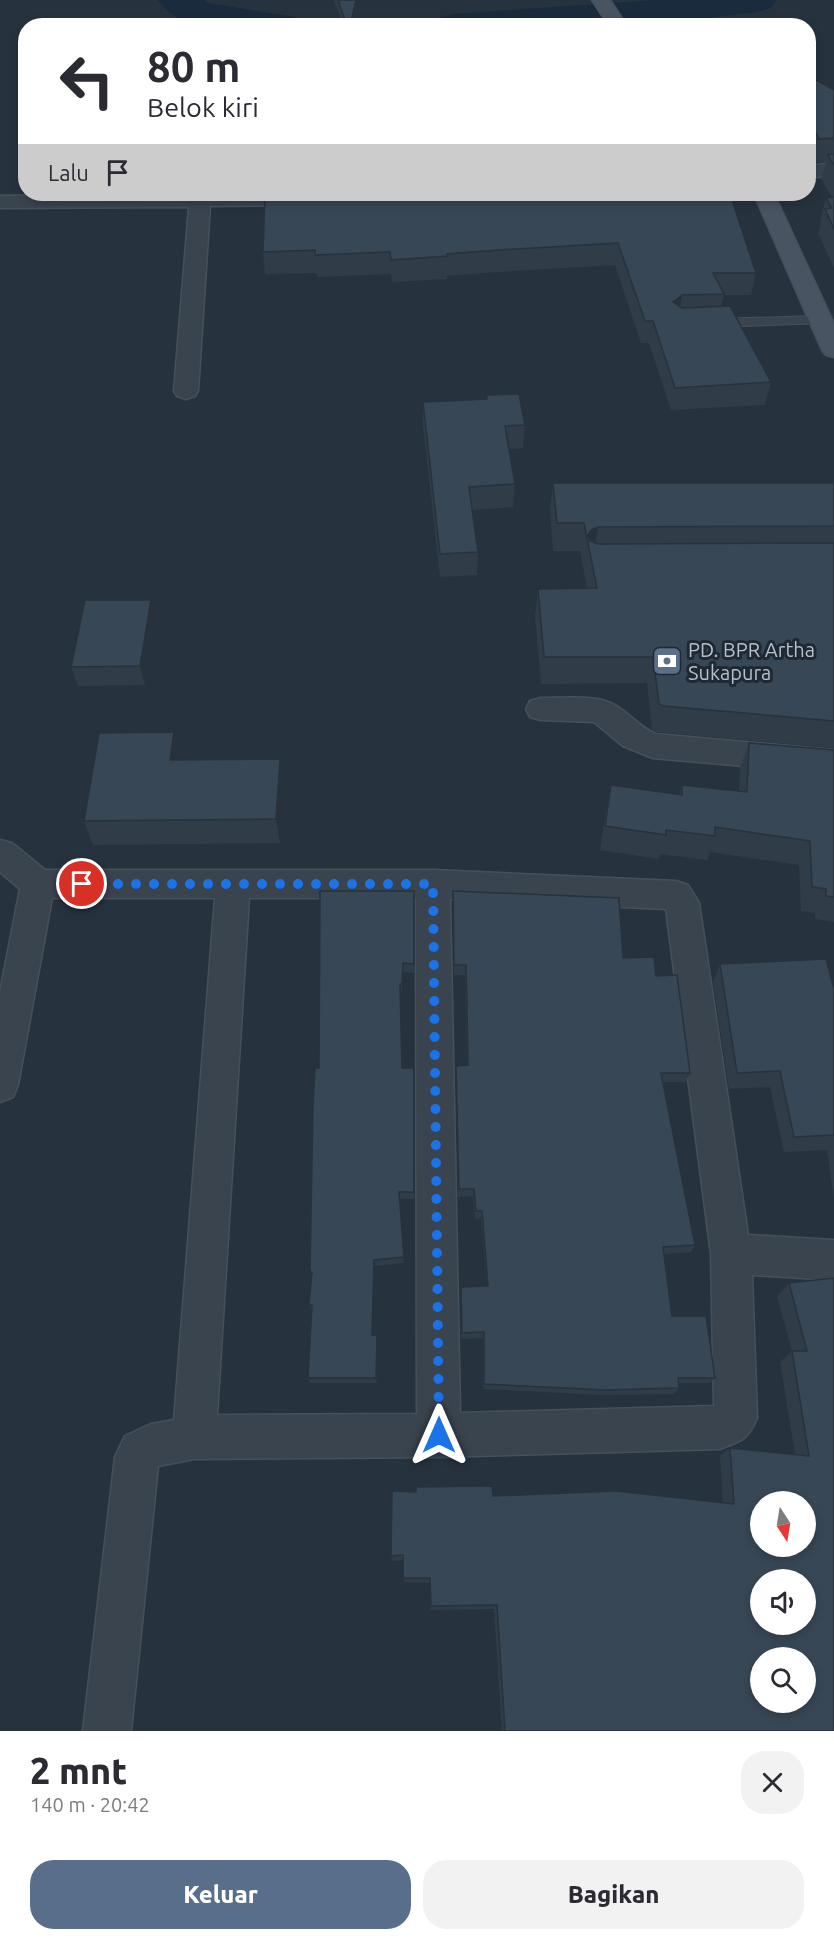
<!DOCTYPE html>
<html lang="id">
<meta charset="utf-8">
<style>
body{margin:0;font-family:Ubuntu,sans-serif;background:#f2f2f3;color:#2b2b33;height:100vh;display:flex;flex-direction:column;font-size:22px;white-space:nowrap}
*{box-sizing:border-box;margin:0}
p{font-size:20px;color:#7c7c81}
.icon{flex:none;width:33px;height:33px;fill:none;stroke:currentColor;stroke-width:2;stroke-linecap:round;stroke-linejoin:round}
.map{position:relative;height:1731px;overflow:hidden}
.sheet{display:flex;flex-direction:column;background:#fff;flex:1}
.sheet>*{flex:none}
.guide{position:absolute;left:18px;top:18px;width:798px;height:183px;border-radius:24px;box-shadow:0 3px 9px #0003;background:#fff;color:#2b2b33;overflow:hidden}
.needle{width:39px;rotate:168deg}
.buttons{position:absolute;left:750px;top:1491px;display:grid;gap:12px}
.buttons a{display:grid;place-items:center;width:66px;height:66px;border-radius:50%;background:#fff;box-shadow:0 3px 9px #0003;font-size:30px}
.pin{position:absolute;display:grid;place-items:center;width:51px;height:51px;color:#fff;margin:-26px;border:3px solid #fff;border-radius:50%;box-shadow:0 2px 6px #0007}
.me{position:absolute;width:66px;margin:-33px;rotate:0deg;stroke-linejoin:round;filter:drop-shadow(0 0 4px #0008)}
.turn{display:flex;align-items:center;gap:21px;height:126px;padding:0 30px;font-size:27px}
.turn .icon{width:78px;height:78px;stroke-width:2.5}
.turn b{display:block;font-size:42px;line-height:51px}
.then{display:flex;align-items:center;height:57px;padding:0 30px;background:#0003;gap:12px;font-size:22px}
.round{display:grid;place-items:center;flex:none;width:63px;height:63px;border-radius:24px;background:#f2f2f3}
.overview{display:flex;align-items:center;justify-content:space-between;height:102px;padding:0 30px}
h1{font-size:36px;font-weight:800;line-height:45px}
.button{display:flex;gap:12px;margin-top:auto;padding:12px 30px}
.button a{flex:1;height:69px;border-radius:24px;background:#586e8a;color:#fff;font-size:24px;font-weight:800;line-height:69px;text-align:center}
.button a+a{background:#f2f2f3;color:#2b2b33}
.map>svg:first-child{display:block}
.lines{fill:none;stroke-linecap:round;stroke-linejoin:round}
.river{fill:#192b3d;fill-rule:evenodd}
.lane-casing{stroke:#46505b;stroke-width:2}
.street-casing{stroke:#46505b;stroke-width:3}
.secondary-casing{stroke:#46505b;stroke-width:3}
.lane{fill:#3a444f;fill-rule:evenodd}
.street{fill:#3a444f;fill-rule:evenodd}
.secondary{fill:#485462;fill-rule:evenodd}
.wall{fill:#303d49}
.shaded-wall{fill:#27323c}
.building{fill:#384755;stroke:#27323c;stroke-width:1.5;fill-rule:evenodd}
.route{stroke:#1a73e8;stroke-width:10;stroke-dasharray:0 18}
.labels{text-anchor:middle;stroke-width:6;stroke-linejoin:round;paint-order:stroke}
.poi-label{font-size:20px;fill:#b6bfca;stroke:#1f2934;text-anchor:start}
</style>
<div class="map">
<svg width="834" height="1731" viewBox="0 0 834 1731">
<rect width="100%" height="100%" fill="#26333f"/>
<g class="lines">
<path class="river" d="M 158,0 L 204,0 L 208,3 L 295,17 L 301,26 L 196,25 C 180,21 168,14 158,0 Z
M 653,0 L 777,0 L 771,8 L 757,12 L 639,26 L 434,26 L 440,17 L 454,14 Z"/>
<g class="lane-casing">
<path id="lane" d="M 819,316 L 826,320 L 824,323 L 714,327 L 707,323 L 714,319 Z"/>
</g>
<g class="street-casing">
<path id="street" d="M 834,163 L 834,175 L 808,178 L 808,166 Z
M 197,194 L 313,194 L 321,199 L 317,203 L 310,205 L 210,206 L 198,391 L 195,396 L 186,399 L 177,396 L 174,391 L 189,207 L 0,208 L 0,196 Z
M 541,698 C 560,698 594,695 611,703 C 627,710 638,727 656,734 L 834,750 L 834,774 L 653,758 L 623,746 L 594,722 L 541,720 L 530,717 L 526,709 L 530,701 Z
M 0,840 L 12,843 L 45,870 L 433,870 L 676,881 L 688,885 L 699,903 L 748,1235 L 834,1240 L 834,1280 L 752,1275 L 757,1418 C 748,1440 741,1441 720,1449 L 439,1457 L 194,1459 L 158,1466 L 131,1731 L 83,1731 L 115,1457 L 125,1436 L 151,1424 L 174,1420 L 215,898 L 52,898 L 18,1085 L 13,1097 L 0,1102 L 0,992 L 20,889 L 0,872 ZM 249,898 L 416,898 L 417,1414 L 217,1415 ZM 450,899 L 666,909 L 711,1254 L 714,1406 L 460,1413 Z"/>
</g>
<g class="secondary-casing">
<path id="secondary" d="M 592,0 L 610,0 L 627,26 L 609,26 Z
M 754,194 L 774,194 L 834,324 L 834,357 L 826,355 L 822,350 Z"/>
</g>
<use href="#lane" class="lane"/>
<use href="#street" class="street"/>
<use href="#secondary" class="secondary"/>
</g>
<path class="wall" d="M 334,0 L 359,0 L 353,26 L 343,26 Z
M 808,78 L 834,90 L 834,268 L 818,233 L 821,224 L 820,222 L 826,198 L 832,197 L 821,179 L 826,162 L 813,163 L 808,155 Z
M 730,194 L 756,273 L 751,295 L 724,295 L 721,307 L 771,382 L 765,405 L 671,410 L 649,343 L 641,343 L 615,265 L 497,272 L 447,276 L 447,279 L 392,282 L 391,274 L 317,277 L 317,273 L 265,274 L 263,252 Z
M 486,395 L 525,425 L 523,448 L 509,449 L 515,484 L 513,507 L 472,510 L 478,552 L 477,575 L 440,577 L 423,425 L 423,402 L 486,399 Z
M 553,483 L 834,483 L 834,748 L 657,732 L 652,730 L 647,683 L 541,684 L 535,616 L 538,589 L 587,588 L 580,551 L 553,551 L 550,511 Z
M 151,600 L 156,619 L 145,685 L 78,686 L 71,667 Z
M 174,732 L 181,758 L 180,760 L 283,785 L 280,843 L 93,845 L 84,821 Z
M 749,743 L 834,750 L 834,922 L 815,919 L 815,913 L 801,911 L 799,865 L 710,852 L 707,860 L 660,854 L 659,859 L 600,850 L 606,810 L 611,785 L 679,795 L 682,785 L 739,791 L 740,768 Z
M 414,891 L 414,973 L 403,972 L 402,993 L 400,993 L 402,1068 L 414,1068 L 414,1199 L 400,1199 L 404,1263 L 375,1266 L 372,1335 L 377,1335 L 378,1340 L 377,1383 L 310,1383 L 308,1378 L 311,1311 L 309,1305 L 312,1278 L 310,1272 L 319,1068 Z
M 453,891 L 623,958 L 656,976 L 690,1073 L 686,1082 L 663,1082 L 695,1245 L 691,1252 L 664,1254 L 672,1316 L 715,1378 L 710,1383 L 678,1383 L 679,1388 L 674,1394 L 602,1395 L 483,1389 L 483,1338 L 461,1339 L 461,1287 L 487,1286 L 481,1218 L 475,1219 L 473,1196 L 458,1197 L 456,1075 L 456,1066 L 467,1065 L 466,1015 L 465,975 L 454,975 Z
M 720,964 L 834,989 L 834,1199 L 827,1150 L 784,1152 L 770,1087 L 729,1089 L 713,982 Z
M 834,1278 L 834,1731 L 502,1731 L 494,1609 L 430,1610 L 430,1583 L 404,1582 L 403,1560 L 392,1561 L 391,1556 L 493,1496 L 723,1503 L 720,1456 L 730,1448 L 795,1454 L 780,1362 L 792,1351 L 777,1296 L 789,1283 Z"/>
<path class="shaded-wall" d="M 356,0 L 359,0 L 353,26 L 350,26 Z
M 682,295 L 678,318 L 673,302 Z
M 598,527 L 594,555 L 588,535 L 591,530 Z
M 151,600 L 156,619 L 145,685 L 140,666 Z
M 174,732 L 181,758 L 177,786 L 170,760 Z
M 280,759 L 283,785 L 280,843 L 276,819 Z
M 374,1260 L 375,1266 L 372,1340 L 372,1335 Z
M 377,1335 L 378,1340 L 377,1383 L 376,1378 Z"/>
<path class="building" d="M 338,0 L 356,0 L 350,26 L 347,26 Z
M 811,77 L 834,90 L 834,138 L 819,139 L 814,129 L 808,130 L 808,78 Z
M 834,154 L 834,166 L 828,155 Z
M 265,194 L 730,194 L 756,273 L 713,273 L 724,294 L 682,295 L 673,302 L 682,308 L 730,306 L 771,382 L 675,388 L 653,321 L 645,321 L 618,243 L 499,250 L 447,254 L 448,256 L 391,260 L 390,252 L 315,255 L 315,250 L 263,252 Z
M 834,197 L 834,229 L 825,209 L 832,208 L 826,198 Z
M 519,394 L 525,425 L 505,426 L 515,484 L 469,487 L 478,552 L 440,554 L 423,402 L 487,399 L 486,395 Z
M 553,483 L 834,483 L 834,526 L 598,527 L 591,530 L 588,535 L 590,541 L 598,544 L 834,543 L 834,721 L 663,706 L 659,704 L 653,657 L 544,657 L 538,589 L 597,588 L 584,523 L 557,523 Z
M 85,600 L 151,600 L 140,666 L 71,667 Z
M 174,732 L 170,760 L 280,759 L 276,819 L 84,821 L 99,733 Z
M 749,743 L 834,750 L 834,897 L 826,896 L 826,889 L 812,887 L 810,841 L 715,827 L 715,836 L 666,830 L 666,835 L 605,826 L 611,785 L 682,795 L 682,785 L 747,792 Z
M 320,891 L 414,891 L 414,964 L 403,963 L 402,984 L 400,984 L 402,1068 L 414,1068 L 414,1192 L 399,1192 L 404,1257 L 374,1260 L 372,1335 L 377,1335 L 376,1378 L 308,1378 L 312,1305 L 309,1305 L 312,1272 L 310,1272 L 313,1104 L 315,1068 L 319,1068 Z
M 453,891 L 619,898 L 623,958 L 654,957 L 656,976 L 677,975 L 690,1073 L 661,1073 L 695,1245 L 663,1247 L 672,1316 L 706,1316 L 715,1378 L 678,1378 L 679,1388 L 605,1390 L 484,1384 L 484,1332 L 462,1333 L 461,1287 L 488,1286 L 482,1211 L 476,1211 L 474,1189 L 459,1189 L 456,1066 L 468,1065 L 467,1006 L 466,965 L 454,965 Z
M 826,959 L 834,989 L 834,1135 L 794,1137 L 780,1071 L 737,1073 L 720,964 Z
M 834,1278 L 834,1731 L 505,1731 L 497,1605 L 431,1606 L 430,1578 L 403,1578 L 403,1555 L 391,1556 L 392,1491 L 416,1492 L 416,1487 L 492,1486 L 493,1496 L 616,1491 L 734,1504 L 730,1448 L 809,1456 L 792,1351 L 807,1351 L 789,1283 ZM 760,1502 L 806,1502 L 806,1546 L 760,1546 ZM 760,1580 L 806,1580 L 806,1624 L 760,1624 ZM 760,1658 L 806,1658 L 806,1702 L 760,1702 Z"/>
<g class="lines">
<path class="route" d="M 82,884 L 433,884 L 439,1435"/>
</g>
<defs>
<g id="bank-square" transform="scale(1.5)"><rect x="-9" y="-9" width="18" height="18" rx="4" fill="#5c6f8a" stroke="#1f2934"/><path d="M-6-4H6V4H-6ZM0-2.3a2.3 2.3 0 1 0 0 4.6a2.3 2.3 0 1 0 0-4.6Z" fill="#fff"/></g>
</defs>
<g fill-rule="evenodd">
<use href="#bank-square" x="667" y="661"/>
</g>
<g class="labels">
<g class="poi-label">
<text x="688" y="657">PD. BPR Artha<tspan x="688" dy="23">Sukapura</tspan></text>
</g>
</g>
</svg>
<div class="buttons">
<a><svg class="needle" viewBox="-14 -14 28 28"><path d="M0-13l5 13h-10z" fill="#e53935"/><path d="M0 13l5-13h-10z" fill="#7c7c81"/></svg></a>
<a><svg class="icon" aria-label="sound" viewBox="0 0 24 24"><path d="M4 9h4l5-4v14l-5-4H4zM17 9q2 3 0 6"/></svg></a>
<a><svg class="icon" aria-label="search" viewBox="0 0 24 24"><circle cx="10" cy="10" r="6"/><path d="M15 15l6 6"/></svg></a>
</div>
<div class="pin" style="left:82px;top:884px;background:#d93025"><svg class="icon" aria-label="arrive" viewBox="0 0 24 24"><path d="M6 21V4h12l-3 4 3 4H6"/></svg></div>
<svg class="me" style="left:439px;top:1435px" viewBox="-20 -20 40 40"><path d="M0-17L14 15 0 8-14 15z" fill="#1a73e8" stroke="#fff" stroke-width="4"/></svg>
<div class="guide">
<div class="turn"><svg class="icon" aria-label="left" viewBox="0 0 24 24"><path d="M17 20v-9H6M10 6l-5 5 5 5"/></svg><div><b>80 m</b>Belok kiri</div></div>
<div class="then">Lalu<svg class="icon" aria-label="arrive" viewBox="0 0 24 24"><path d="M6 21V4h12l-3 4 3 4H6"/></svg></div>
</div>
</div>
<section class="sheet">
<div class="overview"><div><h1>2 mnt</h1><p>140 m · 20:42</p></div><a class="round"><svg class="icon" aria-label="close" viewBox="0 0 24 24"><path d="M6 6l12 12M18 6L6 18"/></svg></a></div>
<div class="button"><a>Keluar</a><a>Bagikan</a></div>
</section>
